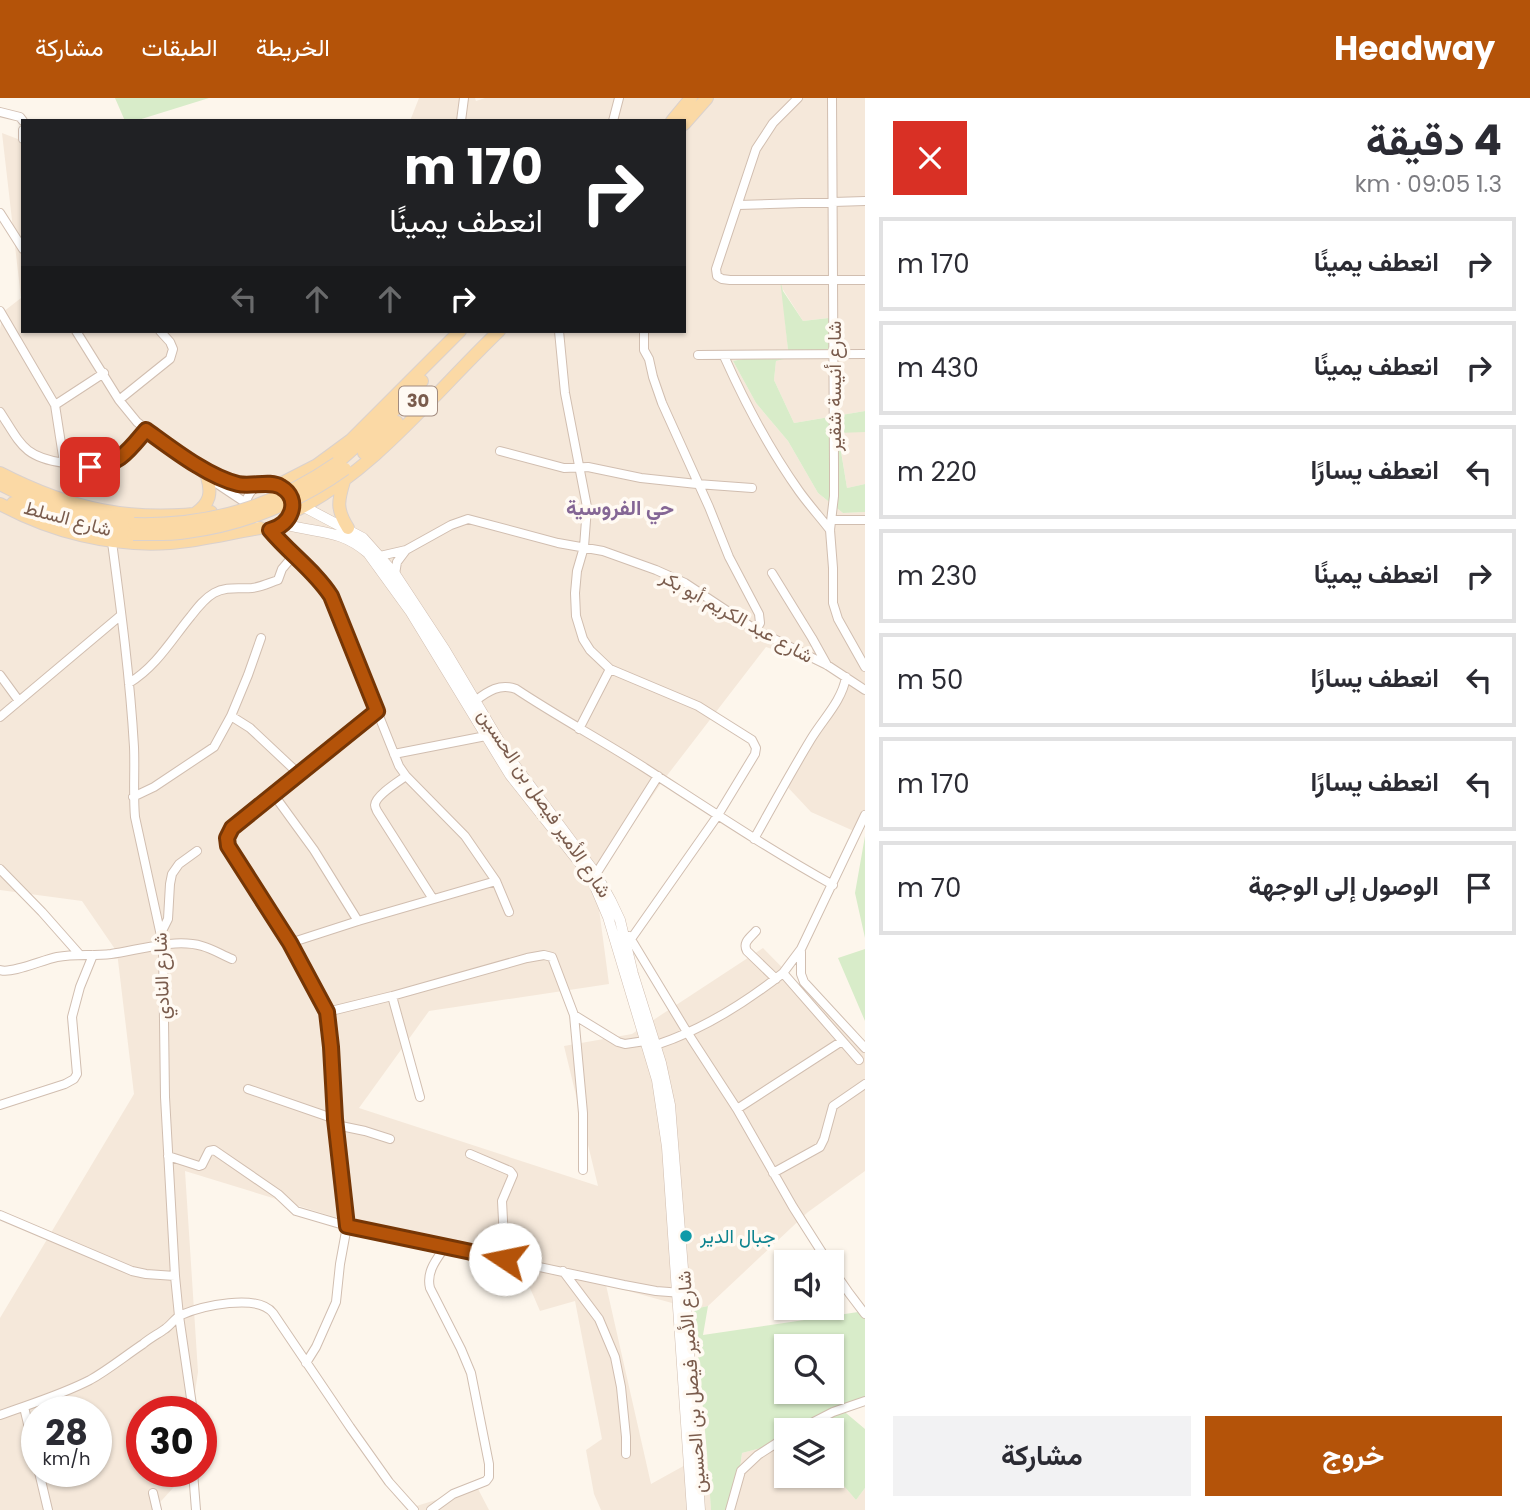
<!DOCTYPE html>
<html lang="ar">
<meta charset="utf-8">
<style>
body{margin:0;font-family:Poppins,Vazirmatn,sans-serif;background:#f2f2f3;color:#2b2b33;direction:rtl;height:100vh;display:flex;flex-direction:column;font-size:26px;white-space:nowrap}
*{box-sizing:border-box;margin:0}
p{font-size:23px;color:#7c7c81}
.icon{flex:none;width:38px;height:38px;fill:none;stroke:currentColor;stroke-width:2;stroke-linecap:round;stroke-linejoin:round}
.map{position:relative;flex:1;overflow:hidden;direction:ltr}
.sheet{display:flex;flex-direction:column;background:#fff;width:665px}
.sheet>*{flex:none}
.hud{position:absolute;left:21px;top:21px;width:665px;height:214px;border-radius:0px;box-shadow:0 2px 5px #0004;direction:rtl;background:#202124;color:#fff;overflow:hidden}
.fabs{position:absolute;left:774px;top:1152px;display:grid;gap:14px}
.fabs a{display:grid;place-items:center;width:70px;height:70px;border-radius:0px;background:#fff;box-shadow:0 2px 5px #0004;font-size:35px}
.speed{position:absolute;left:21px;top:1298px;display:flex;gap:14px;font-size:35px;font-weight:700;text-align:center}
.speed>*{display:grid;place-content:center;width:91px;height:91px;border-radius:50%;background:#fff;box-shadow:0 2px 5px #0004;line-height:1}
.speed small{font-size:18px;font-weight:400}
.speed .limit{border:10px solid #d22;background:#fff;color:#111}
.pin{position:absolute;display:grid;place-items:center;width:60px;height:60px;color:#fff;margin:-30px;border-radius:14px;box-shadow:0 4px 10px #0006}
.me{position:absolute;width:77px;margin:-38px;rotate:281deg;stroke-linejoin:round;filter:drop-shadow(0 0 5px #0008)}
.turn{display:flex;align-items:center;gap:24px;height:147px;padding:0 28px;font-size:32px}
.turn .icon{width:91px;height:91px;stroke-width:2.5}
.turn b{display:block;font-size:49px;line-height:60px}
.lanes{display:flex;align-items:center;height:66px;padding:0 28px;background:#0003;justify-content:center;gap:35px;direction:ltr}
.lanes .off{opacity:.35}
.round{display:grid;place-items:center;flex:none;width:74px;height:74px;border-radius:0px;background:#f2f2f3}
.overview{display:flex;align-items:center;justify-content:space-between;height:119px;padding:0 28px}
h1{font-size:42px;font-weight:700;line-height:52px}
.primary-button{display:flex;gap:14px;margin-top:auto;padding:14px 28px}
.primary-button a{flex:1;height:80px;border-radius:0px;background:#b45309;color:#fff;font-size:28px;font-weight:700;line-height:80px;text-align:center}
.primary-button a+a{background:#f2f2f3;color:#2b2b33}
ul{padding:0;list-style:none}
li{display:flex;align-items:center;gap:21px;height:94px;margin:0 14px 10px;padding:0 14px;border:4px solid #e1e1e2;border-radius:0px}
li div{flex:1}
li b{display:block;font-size:26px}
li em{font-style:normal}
header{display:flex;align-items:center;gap:42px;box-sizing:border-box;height:98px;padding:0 35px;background:#b45309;color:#fff}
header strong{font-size:33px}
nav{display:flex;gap:38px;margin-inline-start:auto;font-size:24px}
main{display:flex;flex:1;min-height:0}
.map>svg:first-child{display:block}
.residential{fill:#f5e8da;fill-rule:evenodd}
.green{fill:#d8ecc9;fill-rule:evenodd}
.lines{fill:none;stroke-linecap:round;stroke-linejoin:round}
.minor-casing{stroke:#d1beb0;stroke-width:10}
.tertiary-casing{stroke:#d1beb0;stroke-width:11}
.primary-casing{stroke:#dad1cd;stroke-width:14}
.minor{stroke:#fff;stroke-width:8}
.tertiary{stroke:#fff;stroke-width:10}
.primary{stroke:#fbd9a5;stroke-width:12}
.primary-bridge-casing{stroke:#dad1cd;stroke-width:14;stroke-linecap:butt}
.primary-bridge{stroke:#fbd9a5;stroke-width:12}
.route-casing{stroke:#753606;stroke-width:18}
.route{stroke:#b45309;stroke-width:12}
.culture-dot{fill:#0f9aa8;stroke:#fffaf3;stroke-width:2.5}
.labels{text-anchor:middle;stroke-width:7;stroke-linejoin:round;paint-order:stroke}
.shield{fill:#fffaf3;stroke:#a28b7f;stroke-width:2}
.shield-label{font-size:18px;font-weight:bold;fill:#7a5c4d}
.street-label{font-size:19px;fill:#7a5c4d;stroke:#fffaf3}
.culture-label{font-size:19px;fill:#0d838f;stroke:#fffaf3;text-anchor:start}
.neighbourhood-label{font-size:21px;font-weight:bold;fill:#846695;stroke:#fffaf3}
</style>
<header>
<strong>Headway</strong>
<nav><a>الخريطة</a><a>الطبقات</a><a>مشاركة</a></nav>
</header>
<main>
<section class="sheet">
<div class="overview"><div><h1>4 دقيقة</h1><p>1.3 km · 09:05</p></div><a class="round" style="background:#d93025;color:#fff"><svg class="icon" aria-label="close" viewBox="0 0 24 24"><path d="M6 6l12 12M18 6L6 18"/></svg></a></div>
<ul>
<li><svg class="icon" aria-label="right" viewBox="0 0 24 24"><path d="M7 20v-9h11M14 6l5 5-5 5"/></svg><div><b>انعطف يمينًا</b></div><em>170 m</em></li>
<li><svg class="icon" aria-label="right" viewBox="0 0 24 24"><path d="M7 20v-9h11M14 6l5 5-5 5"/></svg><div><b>انعطف يمينًا</b></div><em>430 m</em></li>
<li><svg class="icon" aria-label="left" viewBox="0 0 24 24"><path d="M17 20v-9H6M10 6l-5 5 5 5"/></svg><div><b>انعطف يسارًا</b></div><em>220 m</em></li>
<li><svg class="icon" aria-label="right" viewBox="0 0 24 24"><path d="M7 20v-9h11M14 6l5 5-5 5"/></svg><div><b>انعطف يمينًا</b></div><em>230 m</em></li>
<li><svg class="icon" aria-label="left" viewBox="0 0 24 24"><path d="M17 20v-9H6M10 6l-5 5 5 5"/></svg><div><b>انعطف يسارًا</b></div><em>50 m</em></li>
<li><svg class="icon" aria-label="left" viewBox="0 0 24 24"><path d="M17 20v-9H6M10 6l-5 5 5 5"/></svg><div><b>انعطف يسارًا</b></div><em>170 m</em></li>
<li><svg class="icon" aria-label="arrive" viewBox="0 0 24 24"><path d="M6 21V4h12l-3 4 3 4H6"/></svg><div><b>الوصول إلى الوجهة</b></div><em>70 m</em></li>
</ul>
<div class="primary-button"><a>خروج</a><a>مشاركة</a></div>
</section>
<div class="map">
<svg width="865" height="1412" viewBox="0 0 865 1412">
<rect width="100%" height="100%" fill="#fdf6ec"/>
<path class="residential" d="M 419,0 L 475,0 L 476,3 L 485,0 L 865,0 L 865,313 L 794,325 L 774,282 L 776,263 L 837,249 L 836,219 L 803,223 L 782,190 L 788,252 L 733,263 L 756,305 L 788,343 L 818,395 L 843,415 L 865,414 L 865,722 L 856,734 L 811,714 L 781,682 L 851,578 L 766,549 L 662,684 L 595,781 L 609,886 L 429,913 L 359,1010 L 598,1088 L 564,948 L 632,936 L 763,850 L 865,954 L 865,1073 L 808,1114 L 708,1208 L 694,1211 L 606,1187 L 651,1386 L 707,1355 L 711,1412 L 601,1412 L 594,1396 L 586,1352 L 602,1341 L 575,1203 L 540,1213 L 527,1183 L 377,1132 L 185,1073 L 198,1274 L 192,1314 L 142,1314 L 142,1374 L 183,1374 L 182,1380 L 153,1412 L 0,1412 L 0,1220 L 134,996 L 117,854 L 82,803 L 0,792 L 0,231 L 3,214 L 21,200 L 2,35 L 23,43 L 23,233 L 684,233 L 684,23 L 410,23 ZM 37,1314 L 96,1314 L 96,1374 L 37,1374 Z
M 838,334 L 865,334 L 865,386 L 847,390 Z
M 786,1347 L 786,1377 L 831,1377 L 831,1373 L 856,1402 L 865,1390 L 865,1412 L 730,1412 L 737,1392 L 742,1355 L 765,1349 Z
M 477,1389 L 489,1412 L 407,1412 L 407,1411 Z"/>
<path class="green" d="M 115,0 L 209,0 L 135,23 L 125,23 Z
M 780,181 L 783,193 L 803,223 L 837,219 L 837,249 L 776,263 L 774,282 L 794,325 L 865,313 L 865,334 L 838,335 L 847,390 L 865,386 L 865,414 L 843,415 L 818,395 L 788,343 L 756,305 L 733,263 L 788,252 Z
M 865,738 L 865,840 L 855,795 Z
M 865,851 L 865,923 L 838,860 Z
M 708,1208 L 703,1237 L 865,1213 L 865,1302 L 840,1310 L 865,1331 L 865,1390 L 856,1402 L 831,1373 L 831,1332 L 786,1332 L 786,1347 L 765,1349 L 742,1355 L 737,1392 L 730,1412 L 711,1412 L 707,1355 L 694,1211 ZM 786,1248 L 831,1248 L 831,1293 L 786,1293 Z"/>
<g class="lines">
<g class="minor-casing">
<path id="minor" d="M 798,0 L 773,25 L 756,51 L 716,171 L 717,178 L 722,181 L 730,182 L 865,182
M 832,0 L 834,367 L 834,398 L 830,432 L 833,470 L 833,505 L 838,521 L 865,569
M 0,14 L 20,19 L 23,23
M 461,23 L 464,0
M 613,23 L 619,0
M 23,32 L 23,41
M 738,107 L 865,103
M 0,115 L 23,151
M 0,213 L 55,307
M 76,233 L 119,302 L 137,324 L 207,379 L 246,405
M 559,233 L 565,295 L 587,409 L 584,449 L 577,473 L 575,495 L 576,518 L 583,541 L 590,552 L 610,571 L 698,608 L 752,642 L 756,650 L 755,656 L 718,717 L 631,841
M 644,233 L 644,252 L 649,261 L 653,279 L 662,305 L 709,409 L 729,459 L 759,516 L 760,525 L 756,532
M 698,257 L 865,256
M 724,258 C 745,305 770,352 799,393 C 809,407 820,419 830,432
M 119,302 L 170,261 L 173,251 L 170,244 L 160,233
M 0,314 C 21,346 23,359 64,365 L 55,307 L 104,275
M 500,353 L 564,370 L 588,369 L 641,380 L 697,386 L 752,390
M 64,365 C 111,372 117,369 146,332
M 199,367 C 218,378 236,388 258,387
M246 408a23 23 0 1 1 46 0a23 23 0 1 1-46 0Z
M 832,422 L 865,422
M 270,432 C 289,455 315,473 331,498 L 399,668 L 406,678 L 465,738 L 496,783 L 509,814
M 112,444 C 121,512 130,580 134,649 C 135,673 133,696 135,719 L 163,847 L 165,999 L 175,1178 L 179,1218 L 193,1314
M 380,458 L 406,452 L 451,427 L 468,421 L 558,445 L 603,453 L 656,472 L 685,485 L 756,532 L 827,567 L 865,592
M 772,475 L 812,540 L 827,567
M 395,476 L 397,464 L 406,452
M 0,577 L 19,603
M 129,585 C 156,569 172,541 191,518 C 198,509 205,500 214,495 C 226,488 239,491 252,490 C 261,489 269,485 278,482 L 282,471 L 293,458
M 475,603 C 488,593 500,585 516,591 C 558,619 603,643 645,670 C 707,710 768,751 833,787
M 377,613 L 231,730 L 227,740 L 227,748 L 290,845 L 327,914 L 331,949 L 336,1027 L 347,1128 L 624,1187 L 656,1193 L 682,1195
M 231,618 L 248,577 L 261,540
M 0,619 L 120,518
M 579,631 L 610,571
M 394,656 L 491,637
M 406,678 C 399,683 375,698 375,707 C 375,709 376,711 377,713 L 433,801
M 274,697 L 314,752 L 358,823
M 133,699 L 154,689 L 214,649 L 231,618 L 250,630 L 299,676
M 754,741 C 773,707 791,674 811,641 C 823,621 842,603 846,579
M 0,771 L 42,814 L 80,857
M 596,776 L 658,678
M 756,833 C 751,839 742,844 747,853 L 776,881
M 161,835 L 168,821 L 170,786 L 172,776 L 179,766 L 197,753
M 629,838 L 687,934 L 737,1011 L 793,1109 L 828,1164
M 290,845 L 358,823 L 496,783
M 801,854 L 801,876 L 804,884 L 865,950
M 0,872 C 12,876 42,862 57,859 C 75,856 93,858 111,856 C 139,852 175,840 202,848 C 213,851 222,857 232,861
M 783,875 L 801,851 L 865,717
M 392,898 L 420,999
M 327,914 L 392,898 L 527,860 L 544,857 L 552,859 L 574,917 L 583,1015 L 583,1072
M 574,917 L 618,944 L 625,946 L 645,943
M 656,947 C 702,932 745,905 783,875 L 859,962
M 248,991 L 335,1021
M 0,1007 L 65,986 L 74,981 L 77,976 L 72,919 L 80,889 L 93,857
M 737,1011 L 842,943
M 336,1027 L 365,1033 L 390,1041
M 470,1056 L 510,1073 L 513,1077 L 502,1103 L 505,1161
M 168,1058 L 199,1068 L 202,1067 L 209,1053 L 214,1052 L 278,1096 L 296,1113 L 347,1128 L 340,1166 L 336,1204 L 316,1249 L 306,1265
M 773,1075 L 820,1049 L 824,1041 L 833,1008 L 865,986
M 0,1117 L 132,1173 L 146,1176 L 175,1178
M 831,1169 L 849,1195 L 865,1216
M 563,1173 L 599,1221 L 615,1259 L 621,1289 L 626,1339 L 626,1356
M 24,1309 L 37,1364
M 0,1317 C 30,1306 61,1297 90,1282 C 108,1272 125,1258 143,1246 C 150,1240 158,1236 165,1231 C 171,1227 175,1220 181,1217 C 202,1208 257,1195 273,1215 L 350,1329 L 389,1384 L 414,1412
M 798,1332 L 833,1314 L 865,1303
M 39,1374 L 48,1412
M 193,1374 L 196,1412
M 153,1395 L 157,1412
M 431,1412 L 453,1396 L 486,1383 L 489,1379 L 489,1366 L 471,1275 L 461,1251 L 430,1190 C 426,1174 436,1162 445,1149
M 730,1412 L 741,1373 L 758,1357 L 786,1339"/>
</g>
<g class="tertiary-casing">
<path id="tertiary" d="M 299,408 L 308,411 L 363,440 L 395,476 L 445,552 L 508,658 L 596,776 L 611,803 L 620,822 L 633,876 L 661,965 L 670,1007 L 685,1196 L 700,1412
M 284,426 C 317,436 339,430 368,455 L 410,513 L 510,677 L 586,773 L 594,786 L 608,819 L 657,982 L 667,1049 L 692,1412"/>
</g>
<g class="primary-casing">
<path id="primary" d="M 672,23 L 691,0
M 684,26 L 707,0
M 364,355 L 397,324
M 337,365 L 380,327 L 422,283
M 0,375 C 70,411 132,425 211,414
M 344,383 C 338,403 336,411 348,430
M 0,386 C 41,409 88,421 134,426
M 278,387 L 317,367 L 351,342 L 460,233
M 13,405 C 52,422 92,431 133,436
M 0,406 C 52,434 111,449 170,445 C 200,443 230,435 260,430
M 196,415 C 210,405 212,395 207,379
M 291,415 C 375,373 433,296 499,233"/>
</g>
<use href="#minor" class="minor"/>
<use href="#tertiary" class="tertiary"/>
<use href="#primary" class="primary"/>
<g class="primary-bridge-casing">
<path id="primary-bridge" d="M 134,426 C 210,428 275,408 337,365
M 133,436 C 151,436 169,437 187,434 C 243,427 299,404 345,371"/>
</g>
<use href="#primary-bridge" class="primary-bridge"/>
</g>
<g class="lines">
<g class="route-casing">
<path id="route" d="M 90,369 C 118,369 130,351 146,332 C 171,350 208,379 238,386 C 252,389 270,382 281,389 C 302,401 291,428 270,432 C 289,455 315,473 331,498 L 377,613 L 232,730 L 227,740 L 228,748 L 290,845 L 327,914 L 331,949 L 335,1021 L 347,1128 L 505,1161"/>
</g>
<use href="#route" class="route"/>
</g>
<circle class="culture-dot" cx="686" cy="1138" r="7"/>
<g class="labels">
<rect class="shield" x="399" y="288.5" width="38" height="29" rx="5"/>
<g class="shield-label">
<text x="418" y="309">30</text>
</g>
<g class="street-label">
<text transform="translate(834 288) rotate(-90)" y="7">شارع أنيسة شقير</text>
<text transform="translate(68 420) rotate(15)" y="7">شارع السلط</text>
<text transform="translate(737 518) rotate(29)" y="7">شارع عبد الكريم أبو بكر</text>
<text transform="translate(545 705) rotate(56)" y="7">شارع الأمير فيصل بن الحسين</text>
<text transform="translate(161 878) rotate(-92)" y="7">شارع النادي</text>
<text transform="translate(691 1284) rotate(-94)" y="7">شارع الأمير فيصل بن الحسين</text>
</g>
<g class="culture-label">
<text x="700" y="1145">جبال الدير</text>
</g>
<g class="neighbourhood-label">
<text x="620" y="417">حي الفروسية</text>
</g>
</g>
</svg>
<div class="fabs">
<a><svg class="icon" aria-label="sound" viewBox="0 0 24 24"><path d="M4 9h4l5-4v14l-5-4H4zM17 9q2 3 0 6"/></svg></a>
<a><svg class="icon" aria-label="search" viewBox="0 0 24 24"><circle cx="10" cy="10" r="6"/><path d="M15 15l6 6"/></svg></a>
<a><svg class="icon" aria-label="layers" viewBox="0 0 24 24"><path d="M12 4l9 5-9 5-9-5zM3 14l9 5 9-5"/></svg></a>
</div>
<div class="speed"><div>28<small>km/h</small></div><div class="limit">30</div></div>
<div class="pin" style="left:90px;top:369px;background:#d93025"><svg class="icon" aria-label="arrive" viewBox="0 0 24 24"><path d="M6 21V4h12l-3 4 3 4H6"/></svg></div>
<svg class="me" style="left:505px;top:1161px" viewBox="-20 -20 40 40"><circle r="19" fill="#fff"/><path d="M0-13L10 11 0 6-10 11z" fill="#b45309"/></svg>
<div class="hud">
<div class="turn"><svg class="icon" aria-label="right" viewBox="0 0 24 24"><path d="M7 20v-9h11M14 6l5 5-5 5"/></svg><div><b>170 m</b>انعطف يمينًا</div></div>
<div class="lanes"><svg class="icon off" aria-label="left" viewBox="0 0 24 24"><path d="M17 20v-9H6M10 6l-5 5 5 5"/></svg><svg class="icon off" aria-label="ahead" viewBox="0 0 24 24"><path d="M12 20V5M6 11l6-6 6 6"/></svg><svg class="icon off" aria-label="ahead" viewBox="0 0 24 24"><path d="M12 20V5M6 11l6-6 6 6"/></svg><svg class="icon" aria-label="right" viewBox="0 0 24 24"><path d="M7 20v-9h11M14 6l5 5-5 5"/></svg></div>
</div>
</div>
</main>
